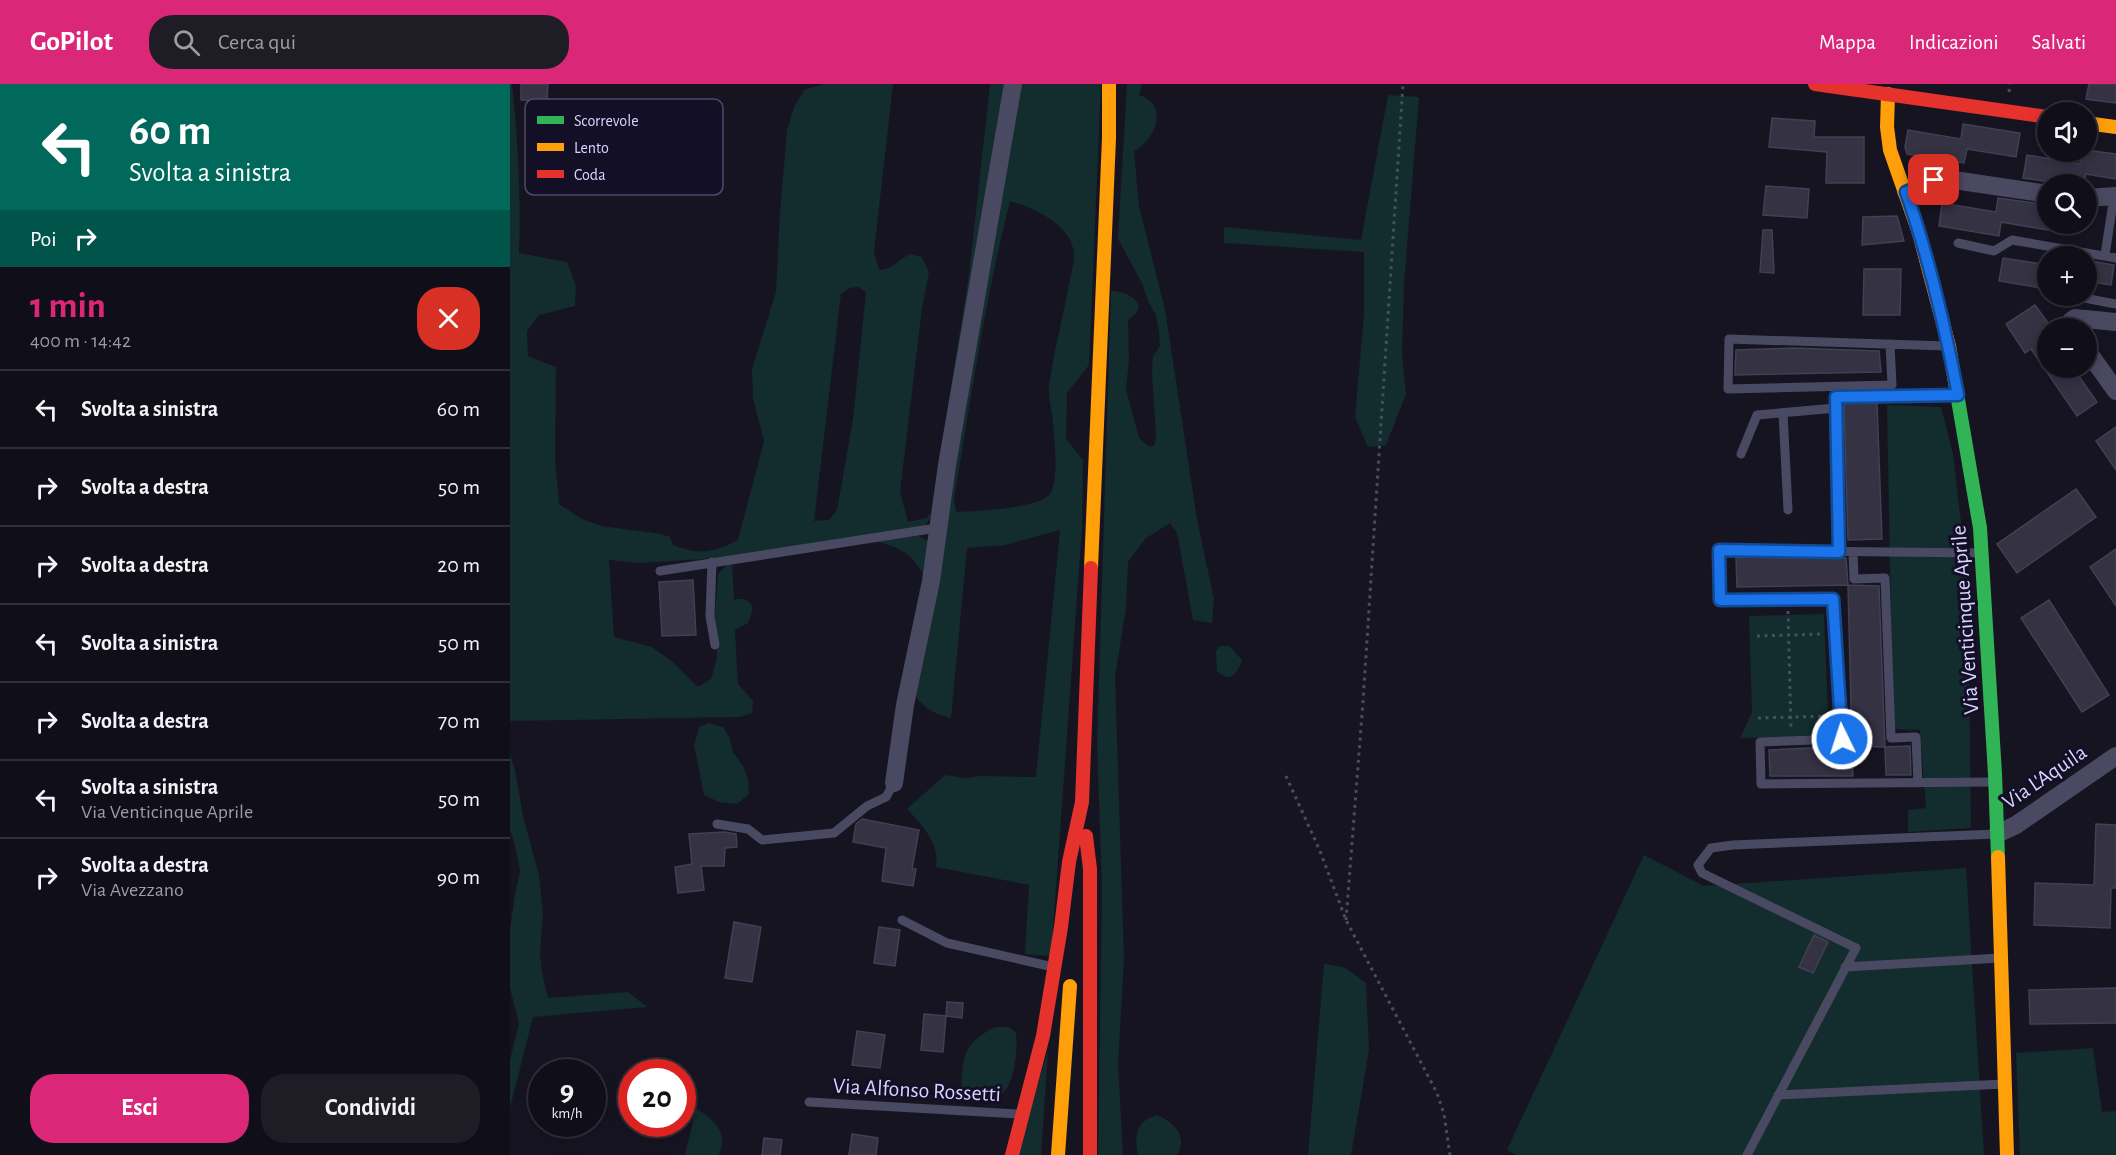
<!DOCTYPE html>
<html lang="it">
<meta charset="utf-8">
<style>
body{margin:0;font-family:"Alegreya Sans",sans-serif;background:#1e1d26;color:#f1f3f6;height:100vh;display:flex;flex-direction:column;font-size:22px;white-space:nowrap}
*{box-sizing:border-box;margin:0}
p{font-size:20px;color:#9c9ca2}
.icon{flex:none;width:33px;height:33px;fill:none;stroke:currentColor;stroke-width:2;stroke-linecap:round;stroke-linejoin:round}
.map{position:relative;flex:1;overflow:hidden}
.drawer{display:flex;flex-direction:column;background:#100f19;width:510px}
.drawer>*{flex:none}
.guide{background:#00695c;color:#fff;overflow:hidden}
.fabs{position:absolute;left:1527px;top:18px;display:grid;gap:12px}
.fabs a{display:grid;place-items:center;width:60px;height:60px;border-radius:50%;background:#100f19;box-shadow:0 3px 15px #0003,0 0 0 2px #302f38;font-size:30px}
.speed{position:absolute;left:18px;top:975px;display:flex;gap:12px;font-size:30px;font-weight:700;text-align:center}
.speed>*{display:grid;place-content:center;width:78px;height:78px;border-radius:50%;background:#100f19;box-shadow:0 3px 15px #0003,0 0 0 2px #302f38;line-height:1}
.speed small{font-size:15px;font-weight:400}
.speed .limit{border:9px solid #d22;background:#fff;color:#111}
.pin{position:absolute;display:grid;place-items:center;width:51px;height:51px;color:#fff;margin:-26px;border-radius:12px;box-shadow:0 3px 9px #0006}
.me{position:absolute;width:66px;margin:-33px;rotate:356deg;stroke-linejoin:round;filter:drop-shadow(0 0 4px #0008)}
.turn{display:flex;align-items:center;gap:21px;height:126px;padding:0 30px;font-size:27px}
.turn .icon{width:78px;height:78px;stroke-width:2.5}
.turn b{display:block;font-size:42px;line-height:51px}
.then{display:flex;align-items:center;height:57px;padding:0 30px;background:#0003;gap:12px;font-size:22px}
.round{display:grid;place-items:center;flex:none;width:63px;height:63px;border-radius:24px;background:#1e1d26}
.head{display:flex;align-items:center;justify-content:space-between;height:102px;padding:0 30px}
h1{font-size:36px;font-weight:700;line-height:45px;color:#db2777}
.primary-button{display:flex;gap:12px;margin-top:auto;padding:12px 30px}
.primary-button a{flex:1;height:69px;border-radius:24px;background:#db2777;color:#fff;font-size:24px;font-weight:700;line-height:69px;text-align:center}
.primary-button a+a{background:#1e1d26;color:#f1f3f6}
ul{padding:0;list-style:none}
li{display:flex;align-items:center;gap:18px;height:78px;padding:0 30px;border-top:2px solid #302f38}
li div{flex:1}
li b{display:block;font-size:22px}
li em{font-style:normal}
header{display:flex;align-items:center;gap:36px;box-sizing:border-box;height:84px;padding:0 30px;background:#db2777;color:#fff}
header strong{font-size:28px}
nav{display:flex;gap:33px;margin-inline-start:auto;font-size:21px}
.search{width:420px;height:54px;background:#1e1d26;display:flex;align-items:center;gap:15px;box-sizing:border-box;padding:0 21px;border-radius:24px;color:#9c9ca2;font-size:22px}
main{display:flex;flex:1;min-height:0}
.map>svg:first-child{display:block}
.green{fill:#132c2d;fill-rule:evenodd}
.building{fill:#343243;stroke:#433f54;stroke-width:1.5}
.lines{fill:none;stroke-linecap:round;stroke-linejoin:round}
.path{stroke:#44505f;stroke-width:3;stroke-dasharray:3 4.5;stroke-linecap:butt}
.lane{stroke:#4a4962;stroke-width:9}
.street{stroke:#4a4962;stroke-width:18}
.fast{stroke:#30b455;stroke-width:14}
.slow{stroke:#ff9f0a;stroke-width:14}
.jam{stroke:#e5322d;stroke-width:14}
.route-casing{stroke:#114b97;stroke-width:15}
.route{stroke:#1a73e8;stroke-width:10}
.labels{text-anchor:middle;stroke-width:6;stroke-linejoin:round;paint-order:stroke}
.street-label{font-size:22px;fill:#d9d4ff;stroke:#130f26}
.key{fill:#130f26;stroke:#4e4a67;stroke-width:1.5}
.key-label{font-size:16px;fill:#d9d4ff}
</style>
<header>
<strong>GoPilot</strong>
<div class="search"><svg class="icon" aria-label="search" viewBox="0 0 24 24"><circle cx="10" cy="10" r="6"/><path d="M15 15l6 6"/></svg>Cerca qui</div>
<nav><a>Mappa</a><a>Indicazioni</a><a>Salvati</a></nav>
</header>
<main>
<section class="drawer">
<div class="guide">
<div class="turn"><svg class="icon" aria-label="left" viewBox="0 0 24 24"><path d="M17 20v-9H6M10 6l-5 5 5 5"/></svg><div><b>60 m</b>Svolta a sinistra</div></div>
<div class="then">Poi<svg class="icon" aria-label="right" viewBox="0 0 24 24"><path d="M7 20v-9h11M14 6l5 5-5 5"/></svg></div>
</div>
<div class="head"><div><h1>1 min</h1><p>400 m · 14:42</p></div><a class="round" style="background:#d93025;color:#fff"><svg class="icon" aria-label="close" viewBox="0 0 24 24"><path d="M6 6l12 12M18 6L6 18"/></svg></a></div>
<ul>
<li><svg class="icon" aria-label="left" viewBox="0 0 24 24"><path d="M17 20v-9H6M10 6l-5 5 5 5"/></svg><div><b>Svolta a sinistra</b></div><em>60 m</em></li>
<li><svg class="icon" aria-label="right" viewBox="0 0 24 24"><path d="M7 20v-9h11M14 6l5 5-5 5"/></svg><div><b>Svolta a destra</b></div><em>50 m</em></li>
<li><svg class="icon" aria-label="right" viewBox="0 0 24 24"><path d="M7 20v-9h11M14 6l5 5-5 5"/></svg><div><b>Svolta a destra</b></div><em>20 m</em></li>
<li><svg class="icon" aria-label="left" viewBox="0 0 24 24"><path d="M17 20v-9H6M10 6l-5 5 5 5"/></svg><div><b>Svolta a sinistra</b></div><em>50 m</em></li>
<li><svg class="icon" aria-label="right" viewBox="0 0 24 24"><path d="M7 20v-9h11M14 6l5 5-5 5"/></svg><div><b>Svolta a destra</b></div><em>70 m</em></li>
<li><svg class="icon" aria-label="left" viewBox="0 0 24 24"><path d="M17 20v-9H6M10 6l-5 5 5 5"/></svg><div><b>Svolta a sinistra</b><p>Via Venticinque Aprile</p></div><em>50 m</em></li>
<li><svg class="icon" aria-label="right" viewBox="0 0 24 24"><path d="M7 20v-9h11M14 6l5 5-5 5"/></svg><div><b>Svolta a destra</b><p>Via Avezzano</p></div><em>90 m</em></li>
</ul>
<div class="primary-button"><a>Esci</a><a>Condividi</a></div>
</section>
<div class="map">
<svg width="1606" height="1071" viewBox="0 0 1606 1071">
<rect width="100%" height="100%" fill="#161421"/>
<path class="green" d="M 0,0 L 2,0 C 8,56 11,113 9,169 L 57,178 L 66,202 L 65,222 L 29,231 L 17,247 L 18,272 L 46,283 L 45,374 L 49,420 L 72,435 L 91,442 L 151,450 L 160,453 L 163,461 C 190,471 203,469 228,456 L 254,357 L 243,314 L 242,285 L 266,208 L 270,129 L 277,46 L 284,23 L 294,6 L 314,0 L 383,0 L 364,168 L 369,186 L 379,184 L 399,170 L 412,173 L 419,188 L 412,224 L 390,408 L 398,438 L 416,434 L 421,429 L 459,190 L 480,0 L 496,0 L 422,431 L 414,444 L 224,473 L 130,479 L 99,476 L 104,553 L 142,563 L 163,578 L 188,603 L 201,595 L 207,574 L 205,529 L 208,490 L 222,476 L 224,516 C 232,513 239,516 243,524 L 238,539 L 225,546 L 228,600 L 243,617 L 242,629 L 230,633 L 0,637 ZM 348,203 L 356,208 L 343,335 L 327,426 L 319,436 L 304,437 L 331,210 L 340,204 Z
M 506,0 L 591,0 L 579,281 L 557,309 L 556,355 L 573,376 L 572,444 L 541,872 L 515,870 L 519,801 L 426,783 C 430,760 412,741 397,725 L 435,691 L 456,694 L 470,692 L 526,693 L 550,446 L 495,461 L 457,464 L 441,634 C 419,628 412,623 400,603 ZM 500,117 C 522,123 557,139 563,164 C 566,176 560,193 558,205 C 552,237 543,271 539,303 C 538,312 541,322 542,331 C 544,347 550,400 539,411 C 525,425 465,427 446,428 L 444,415 C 461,315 475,215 500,117 Z
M 617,0 L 632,0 L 629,11 C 659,19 646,57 624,67 L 629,122 L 655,225 L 687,435 L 704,516 L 702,539 L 683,536 L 667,449 L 660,439 L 635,455 L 618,478 L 616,524 L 605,593 L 614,874 L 608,982 L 613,1071 L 588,1071 L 592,805 L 587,659 L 601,207 C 619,207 642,221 618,236 L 619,277 L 616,305 L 629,354 L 638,362 L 644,362 L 646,353 L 642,287 L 643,272 L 650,262 L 649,248 L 646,231 L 638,217 L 632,199 L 608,155 Z
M 878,11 L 909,13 L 894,200 L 892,270 L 896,310 L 876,361 L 858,363 L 845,333 L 854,229 L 854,168 L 714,159 L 714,143 L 851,156 Z
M 1377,321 L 1431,323 L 1443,370 L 1458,497 L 1461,744 L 1398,748 L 1398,726 L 1416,724 L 1410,646 L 1383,645 Z
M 409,452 L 420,459 L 414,491 C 399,467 392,465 365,457 Z
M 1314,530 L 1319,651 L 1230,654 L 1242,628 L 1239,532 Z
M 710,562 L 719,562 L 732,576 C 727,590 721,600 707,587 L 706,567 Z
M 199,639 L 213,643 L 220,655 L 223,668 L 233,682 L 238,695 L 239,710 L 227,720 L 209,718 L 194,711 L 184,661 L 189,643 Z
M 0,671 L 5,686 L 13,732 L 29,791 L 33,829 L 30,870 L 32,888 L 38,914 L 118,908 L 137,923 L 23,933 L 0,1024 L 0,976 L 9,939 L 0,904 L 0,847 L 5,810 L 10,787 L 4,757 L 0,746 Z
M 1134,771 L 1194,802 L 1456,784 L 1474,1071 L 1006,1071 L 997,1066 Z
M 814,880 L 834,883 L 856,899 L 859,966 L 841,1071 L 798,1071 Z
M 485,943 L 499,943 L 506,949 C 508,969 505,1011 480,1017 C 471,1019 460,1018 451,1018 C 454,980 446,963 485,943 Z
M 1583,964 L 1592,1028 L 1606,1027 L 1606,1071 L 1510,1071 L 1506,969 Z
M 538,966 L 531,1071 L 507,1071 Z
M 186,1024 C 203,1036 219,1046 209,1071 L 175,1071 Z
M 647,1031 C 663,1037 679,1053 667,1071 L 628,1071 C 624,1052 626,1037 647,1031 Z"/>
<path class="building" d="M 11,0 L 38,0 L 37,17 L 11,16 Z
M 1579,0 L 1606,0 L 1606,19 L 1576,15 Z
M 1262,34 L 1305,37 L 1304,53 L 1354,53 L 1354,99 L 1316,99 L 1317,68 L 1259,63 Z
M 1453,40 L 1510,49 L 1506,73 L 1457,65 L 1454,79 L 1397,70 L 1395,63 L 1398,46 L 1451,55 Z
M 1576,66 L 1606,70 L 1606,95 L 1576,90 L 1574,100 L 1554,100 L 1513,94 L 1517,71 L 1570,80 L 1572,68 L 1576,68 Z
M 1256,102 L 1299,105 L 1297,134 L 1253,131 Z
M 1488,114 L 1538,121 L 1538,146 L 1491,138 L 1489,152 L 1429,142 L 1432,119 L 1486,128 Z
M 1387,132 L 1394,157 L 1352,161 L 1353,133 Z
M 1253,146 L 1262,146 L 1264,189 L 1250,188 Z
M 1493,174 L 1538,181 L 1538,205 L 1489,197 Z
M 1576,176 L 1604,181 L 1601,201 L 1576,197 Z
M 1354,185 L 1391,185 L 1390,231 L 1353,231 Z
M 1525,221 L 1538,239 L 1538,284 L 1563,284 L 1587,318 L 1567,332 L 1521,265 L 1515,269 L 1496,240 Z
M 1283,264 L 1369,267 L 1371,288 L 1225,291 L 1226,266 Z
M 1367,319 L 1372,455 L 1338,456 L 1334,320 Z
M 1606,343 L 1606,386 L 1586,357 Z
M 1566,405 L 1586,433 L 1507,489 L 1487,460 Z
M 1606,465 L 1606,522 L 1580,483 Z
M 1226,473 L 1336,474 L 1338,501 L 1227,503 Z
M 183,496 L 186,551 L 152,552 L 149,498 Z
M 1338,501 L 1369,502 L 1375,663 L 1342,662 Z
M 1539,516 L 1599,611 L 1572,628 L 1511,534 Z
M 1342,662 L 1343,692 L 1260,692 L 1259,666 Z
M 1400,662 L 1401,691 L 1376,691 L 1375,663 Z
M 352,735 L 409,746 L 402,785 L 406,785 L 403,802 L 372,797 L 376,764 L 343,758 L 346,740 Z
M 1586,740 L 1606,741 L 1606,804 L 1601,804 L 1600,844 L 1524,841 L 1525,799 L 1584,801 Z
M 214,748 L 226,750 L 227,763 L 215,764 L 214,782 L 191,782 L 194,806 L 168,809 L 165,783 L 182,780 L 179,750 Z
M 224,838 L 251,843 L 242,898 L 215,894 Z
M 369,843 L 390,846 L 385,882 L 364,879 Z
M 1304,851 L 1318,858 L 1303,889 L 1289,883 Z
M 1606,904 L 1606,939 L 1520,940 L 1519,906 Z
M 437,918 L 453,919 L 452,934 L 436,932 Z
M 414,930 L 436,932 L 433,968 L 411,966 Z
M 347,947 L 375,951 L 370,984 L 342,981 Z
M 342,1050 L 368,1054 L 366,1071 L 339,1071 Z
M 254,1054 L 272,1056 L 270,1071 L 252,1071 Z"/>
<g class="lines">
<path class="path" d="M 1499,8 L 1500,0
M 1278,527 L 1281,646
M 1247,552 L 1314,550
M 1248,634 L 1320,632
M 776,692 L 810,767 L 836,836 L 927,1009 L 934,1030 L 940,1071
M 836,836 L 853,618 L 893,0"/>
<path class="lane" d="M 1448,159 L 1484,167 L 1502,156 L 1606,174
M 1595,171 L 1604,112
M 1564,212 L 1606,220
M 1380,260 L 1382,301 L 1218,305 L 1219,255 L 1436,262
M 1273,329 L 1278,426
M 1231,370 L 1247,331 L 1326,324
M 1329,468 L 1326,313 L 1445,311
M 1343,468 L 1344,495 L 1375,494 L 1381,654 L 1406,653 L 1408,699
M 1471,469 L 1209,466 L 1210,515 L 1323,515 L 1332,655 L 1250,658 L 1251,700 L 1483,698
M 202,478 L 200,532 L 205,561
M 150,487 L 427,444
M 207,740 L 238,745 L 252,756 L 324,749 L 357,722 L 376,713 L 384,699
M 392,836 L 437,859 L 539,882
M 1335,883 L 1490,874
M 1268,1011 L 1494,1000
M 299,1018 L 508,1030
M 1237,1071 L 1346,864 L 1192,789 L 1188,781 L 1201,764 L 1223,761 L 1486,750"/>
<path class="street" d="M 1396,108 L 1424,96 L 1437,95 L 1538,110
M 1576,114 L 1606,112
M 1562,244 L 1561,237 L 1565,234 L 1606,238
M 1576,265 L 1606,307
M 384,699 L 395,621 L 421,497 L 437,381 L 503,0
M 1487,750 L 1506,741 L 1606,672"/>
<path class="fast" d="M 1445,298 L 1470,444 L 1485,690 L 1488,773"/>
<path class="slow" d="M 1378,10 L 1377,43 L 1380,66 L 1409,149 L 1439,262 L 1445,298
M 1576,39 L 1606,43
M 581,484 L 599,54 L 599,0
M 1488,773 L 1497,1071
M 548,1071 L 560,902"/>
<path class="jam" d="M 1305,0 L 1538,33
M 572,718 L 581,484
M 576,752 L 580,785 L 580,1071
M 502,1071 L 533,952 L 551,843 L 559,778 L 572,718"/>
</g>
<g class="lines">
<g class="route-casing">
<path id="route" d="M 1332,655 L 1323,515 L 1210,516 L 1209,466 L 1329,468 L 1326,313 L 1448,311 C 1435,242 1419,174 1396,108 L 1424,96"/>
</g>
<use href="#route" class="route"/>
</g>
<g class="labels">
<g class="street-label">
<text transform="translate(1454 536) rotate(-94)" y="8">Via Venticinque Aprile</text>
<text transform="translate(1534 692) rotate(-34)" y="8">Via L'Aquila</text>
<text transform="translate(407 1005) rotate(3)" y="8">Via Alfonso Rossetti</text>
</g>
</g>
<rect x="15" y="15" width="198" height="96" rx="9" class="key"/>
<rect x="27" y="32" width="27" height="8" fill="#30b455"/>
<rect x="27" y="59" width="27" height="8" fill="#ff9f0a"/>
<rect x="27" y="86" width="27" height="8" fill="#e5322d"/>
<g class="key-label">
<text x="64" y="42">Scorrevole</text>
<text x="64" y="69">Lento</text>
<text x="64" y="96">Coda</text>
</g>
</svg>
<div class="fabs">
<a><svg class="icon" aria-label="sound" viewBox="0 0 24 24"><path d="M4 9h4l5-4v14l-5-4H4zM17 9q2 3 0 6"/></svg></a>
<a><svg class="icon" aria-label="search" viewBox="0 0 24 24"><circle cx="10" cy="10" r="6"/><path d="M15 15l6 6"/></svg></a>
<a>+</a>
<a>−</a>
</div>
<div class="speed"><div>9<small>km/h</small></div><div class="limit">20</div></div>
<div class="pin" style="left:1424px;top:96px;background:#d93025"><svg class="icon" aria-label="arrive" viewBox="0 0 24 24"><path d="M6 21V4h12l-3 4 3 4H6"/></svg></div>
<svg class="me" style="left:1332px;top:655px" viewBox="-20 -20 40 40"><circle r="17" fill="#1a73e8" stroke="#fff" stroke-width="3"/><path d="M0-11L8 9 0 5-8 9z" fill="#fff"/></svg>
</div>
</main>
